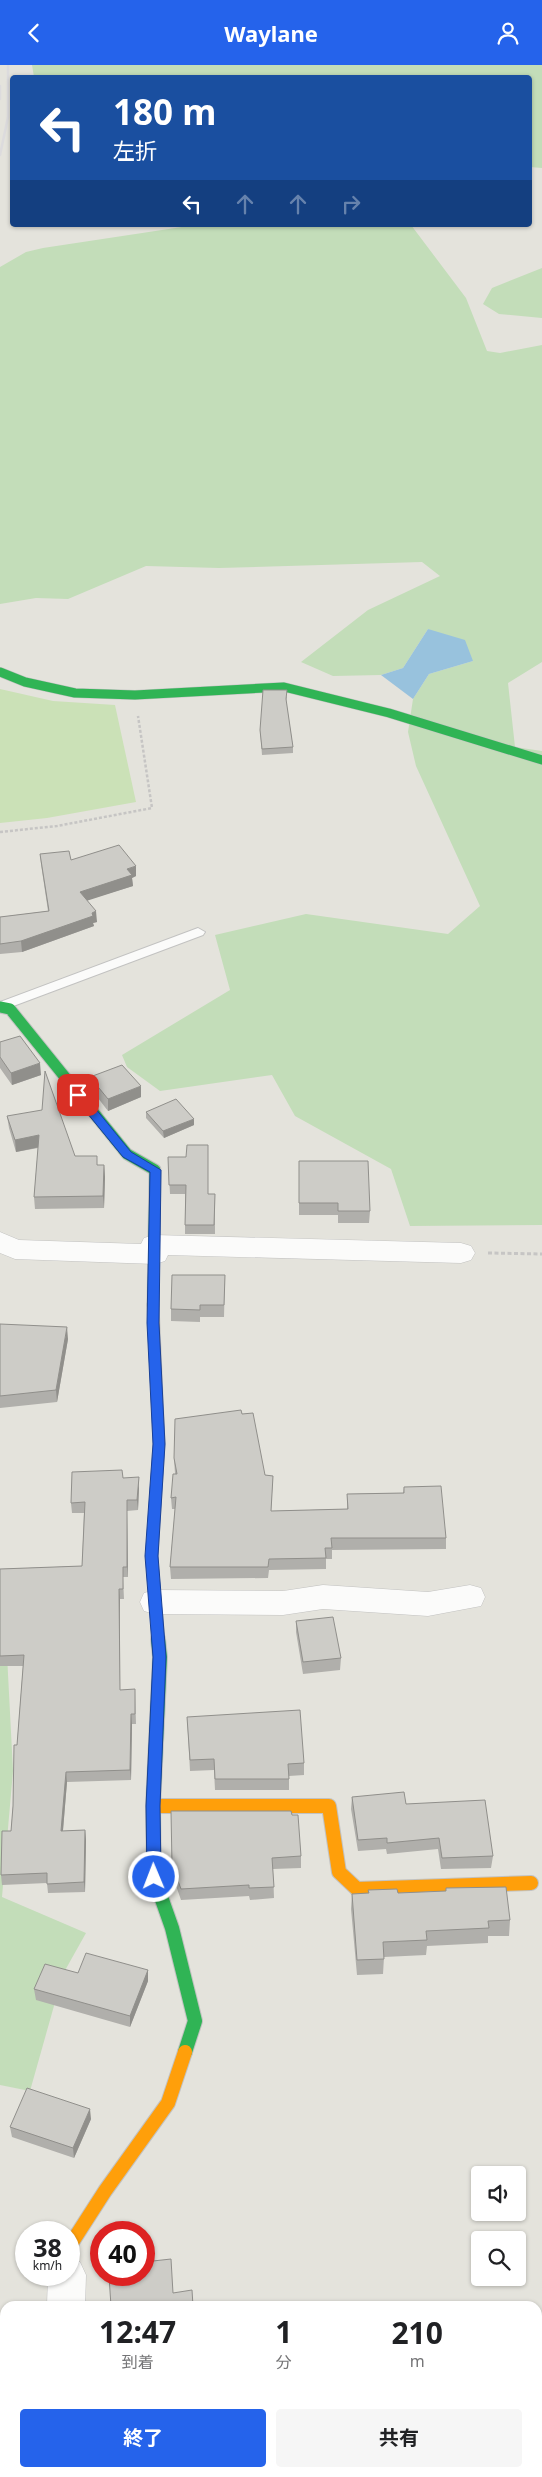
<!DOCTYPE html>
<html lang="ja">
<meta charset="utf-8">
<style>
body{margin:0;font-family:"Noto Sans","Noto Sans JP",sans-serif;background:#f6f6f6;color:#202124;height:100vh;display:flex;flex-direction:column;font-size:19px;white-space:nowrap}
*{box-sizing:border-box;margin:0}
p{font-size:16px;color:#757577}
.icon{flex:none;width:28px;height:28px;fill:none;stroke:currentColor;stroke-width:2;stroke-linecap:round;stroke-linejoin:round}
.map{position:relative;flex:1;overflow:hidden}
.sheet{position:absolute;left:0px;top:2236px;width:542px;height:176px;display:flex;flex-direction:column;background:#fff;border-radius:15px 15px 0 0;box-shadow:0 1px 4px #0004}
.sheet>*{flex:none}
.top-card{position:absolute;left:10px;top:10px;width:522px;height:152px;border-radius:5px;box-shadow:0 1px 4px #0004;background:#1a4fa0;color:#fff;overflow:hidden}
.fabs{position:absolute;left:471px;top:2101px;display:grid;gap:10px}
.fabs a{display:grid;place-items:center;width:55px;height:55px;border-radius:5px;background:#fff;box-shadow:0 1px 4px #0004;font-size:25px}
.speed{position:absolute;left:15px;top:2156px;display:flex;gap:10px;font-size:25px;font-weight:700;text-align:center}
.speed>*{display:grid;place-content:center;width:65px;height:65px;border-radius:50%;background:#fff;box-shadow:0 1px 4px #0004;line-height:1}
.speed small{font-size:12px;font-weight:400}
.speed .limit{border:8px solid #d22;background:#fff;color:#111}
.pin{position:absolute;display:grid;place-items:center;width:42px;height:42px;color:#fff;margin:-21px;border-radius:10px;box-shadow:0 2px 8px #0006}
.me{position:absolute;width:55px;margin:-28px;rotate:359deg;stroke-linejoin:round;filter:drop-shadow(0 0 4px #0008)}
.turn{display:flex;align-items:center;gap:18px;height:105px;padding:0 20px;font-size:22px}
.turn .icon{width:65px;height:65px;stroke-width:2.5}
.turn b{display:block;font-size:35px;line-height:42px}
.lanes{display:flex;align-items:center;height:48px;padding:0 20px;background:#0003;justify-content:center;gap:25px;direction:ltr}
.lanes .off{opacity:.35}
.eta{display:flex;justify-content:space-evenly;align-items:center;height:85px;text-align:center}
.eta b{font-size:30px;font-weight:700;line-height:35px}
.cta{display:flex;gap:10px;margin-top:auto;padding:10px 20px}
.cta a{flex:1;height:58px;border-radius:5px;background:#2563eb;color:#fff;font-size:20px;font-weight:700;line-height:58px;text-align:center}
.cta a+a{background:#f6f6f6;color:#202124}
header{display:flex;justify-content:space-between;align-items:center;height:65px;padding:0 20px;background:#2563eb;color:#fff;font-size:22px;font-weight:700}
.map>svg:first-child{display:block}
.green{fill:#c3ddb9}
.pitch{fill:#cbe1b7}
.water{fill:#98c2dd}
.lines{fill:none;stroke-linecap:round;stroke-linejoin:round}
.lane-casing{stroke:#c2c2c1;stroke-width:2}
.street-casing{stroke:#c2c2c1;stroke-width:1}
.fast-far2-casing{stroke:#c2c2c1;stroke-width:10}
.fast-far1-casing{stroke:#c2c2c1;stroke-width:13}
.fast-casing{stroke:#c2c2c1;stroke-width:16}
.slow-far1-casing{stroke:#c2c2c1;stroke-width:13}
.slow-casing{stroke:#c2c2c1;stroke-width:16}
.path-far1{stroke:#c6c5c4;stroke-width:2.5;stroke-dasharray:3 2;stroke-linecap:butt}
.path{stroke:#c6c5c4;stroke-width:3;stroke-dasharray:4 2.5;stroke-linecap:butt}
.lane{fill:#fbfbfa;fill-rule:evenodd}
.street{fill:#fbfbfa;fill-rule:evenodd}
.fast-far2{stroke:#30b455;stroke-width:9}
.fast-far1{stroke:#30b455;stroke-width:11}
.fast{stroke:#30b455;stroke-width:14}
.slow-far1{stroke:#ff9f0a;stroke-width:11}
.slow{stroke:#ff9f0a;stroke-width:14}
.rail{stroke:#dcdbdd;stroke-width:2.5}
.wall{fill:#b0afab}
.shaded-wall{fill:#908f8b}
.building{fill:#cdccc7;stroke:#908f8b}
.route{fill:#2563eb;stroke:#184099}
</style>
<header><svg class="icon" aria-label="back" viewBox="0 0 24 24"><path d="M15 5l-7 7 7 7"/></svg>Waylane<svg class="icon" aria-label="person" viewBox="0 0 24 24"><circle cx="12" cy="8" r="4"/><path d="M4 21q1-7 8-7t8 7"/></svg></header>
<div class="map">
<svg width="542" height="2412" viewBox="0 0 542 2412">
<rect width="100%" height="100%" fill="#e4e3dc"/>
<path class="green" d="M 32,0 L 542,0 L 542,103 L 530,102 L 530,12 L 34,12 Z
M 195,160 L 411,160 L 466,233 L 487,286 L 500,288 L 542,280 L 542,597 L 508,618 L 515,682 L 542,686 L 542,1160 L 410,1161 L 391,1104 L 295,1051 L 272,1010 L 160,1026 L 127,1002 L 122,990 L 230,925 L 215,870 L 306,849 L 448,869 L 480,841 L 416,701 L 408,667 L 413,634 L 429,609 L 473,596 L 428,564 L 403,603 L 381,610 L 333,611 L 301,597 L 368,545 L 440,511 L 422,497 L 219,503 L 146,501 L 68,534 L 36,533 L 0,539 L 0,202 L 26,187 L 43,183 Z
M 542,203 L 542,253 L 499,249 L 483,239 L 492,223 Z
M 0,1510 L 3,1512 L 13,1706 L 2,1832 L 86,1868 L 63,1909 L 30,2026 L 0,2020 Z"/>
<path class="pitch" d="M 0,624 L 53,636 L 115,640 L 136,737 L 47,753 L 0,758 Z"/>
<path class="water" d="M 428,564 L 465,575 L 473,596 L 429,609 L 413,634 L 381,610 L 403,603 Z"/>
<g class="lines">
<g class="lane-casing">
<path id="lane" d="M 198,863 L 205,867 L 203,870 L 0,946 L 0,937 Z"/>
</g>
<g class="street-casing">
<path id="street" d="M 0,1167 L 19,1175 L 141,1179 L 144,1173 L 154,1170 L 461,1178 L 471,1181 L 475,1188 L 471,1195 L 461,1198 L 168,1190 L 165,1196 L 155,1199 L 15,1194 L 0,1188 Z
M 323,1520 L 428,1527 L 470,1520 L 481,1523 L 485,1532 L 481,1541 L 428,1551 L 323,1544 L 283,1550 L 155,1549 L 144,1546 L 140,1537 L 144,1528 L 155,1525 L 283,1526 Z
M 69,2192 L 80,2197 L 86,2210 L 85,2241 L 47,2241 L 48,2210 L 69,2210 Z
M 46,2408 L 86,2408 L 85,2412 L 45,2412 Z"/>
</g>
<g class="fast-far2-casing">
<path id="fast-far2" d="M 0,607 L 25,617 L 75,628 L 135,630 L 284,622 L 389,648 L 542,695"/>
</g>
<g class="fast-far1-casing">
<path id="fast-far1" d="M 0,942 L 10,944 L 127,1089 L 155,1105 L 153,1240
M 153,1508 L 159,1575"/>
</g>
<g class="fast-casing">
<path id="fast" d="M 158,1574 L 160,1592 L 153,1741 L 154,1812 L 172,1863 L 195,1956 L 185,1987"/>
</g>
<g class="slow-far1-casing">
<path id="slow-far1" d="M 153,1240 L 159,1379 L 152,1491 L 153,1508"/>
</g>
<g class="slow-casing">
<path id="slow" d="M 153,1741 L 329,1741 L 339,1807 L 357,1824 L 531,1818
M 69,2182 L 105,2126 L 168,2038 L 185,1987"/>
</g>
<path class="path-far1" d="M 0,767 L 57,761 L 152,743 L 138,651"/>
<path class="path" d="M 488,1188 L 542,1189"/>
<use href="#lane" class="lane"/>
<use href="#street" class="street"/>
<use href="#fast-far2" class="fast-far2"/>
<use href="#fast-far1" class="fast-far1"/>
<use href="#fast" class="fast"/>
<use href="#slow-far1" class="slow-far1"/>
<use href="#slow" class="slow"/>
<path class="rail" d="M 0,21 L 0,34
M 0,90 L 8,52 L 8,0"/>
</g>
<path class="wall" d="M 287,631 L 286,636 L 293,682 L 293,688 L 262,690 L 260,665 Z
M 40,789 L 71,795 L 136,811 L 132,813 L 133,821 L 87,835 L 97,857 L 93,858 L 94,861 L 22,887 L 0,889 L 0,852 L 48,846 L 41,799 Z
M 0,977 L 41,1010 L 12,1020 L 0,1003 Z
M 90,1012 L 141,1032 L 108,1046 L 91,1024 Z
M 146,1047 L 194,1060 L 164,1073 L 146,1053 Z
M 7,1051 L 75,1091 L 98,1100 L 104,1100 L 105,1112 L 104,1143 L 35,1144 L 34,1132 L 38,1083 L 16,1087 L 9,1063 Z
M 168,1092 L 208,1129 L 215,1129 L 215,1169 L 185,1169 L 185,1129 L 170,1129 Z
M 299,1096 L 370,1146 L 369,1158 L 338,1158 L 338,1150 L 299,1150 Z
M 225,1210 L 224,1252 L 200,1252 L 200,1257 L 171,1256 L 171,1244 Z
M 0,1260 L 68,1274 L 57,1337 L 0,1343 Z
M 242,1349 L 265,1410 L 273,1411 L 271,1446 L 347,1444 L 347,1429 L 403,1428 L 404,1422 L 446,1473 L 446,1484 L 332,1485 L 332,1494 L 326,1494 L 326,1504 L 269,1505 L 268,1513 L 171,1514 L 170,1502 L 175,1444 L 172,1444 L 171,1433 L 175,1409 L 174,1393 Z
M 123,1413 L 139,1422 L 138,1445 L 127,1446 L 128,1512 L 123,1512 L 124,1534 L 120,1534 L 120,1625 L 135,1624 L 136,1659 L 132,1659 L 131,1715 L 67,1717 L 63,1766 L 85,1765 L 86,1775 L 85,1827 L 48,1828 L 47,1818 L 2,1820 L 1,1810 L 11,1766 L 13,1741 L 17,1680 L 23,1601 L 0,1601 L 0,1504 L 82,1501 L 84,1448 L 72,1448 L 71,1438 Z
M 296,1556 L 341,1593 L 340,1605 L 303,1609 L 296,1567 Z
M 187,1652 L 304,1698 L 304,1710 L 289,1711 L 289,1725 L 215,1725 L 214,1705 L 190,1706 Z
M 352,1732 L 406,1739 L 493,1791 L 491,1803 L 441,1804 L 438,1784 L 387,1789 L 386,1784 L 358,1786 L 351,1744 Z
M 292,1750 L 301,1791 L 301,1803 L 273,1804 L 274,1833 L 250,1835 L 249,1831 L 181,1835 L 173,1812 L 172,1800 Z
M 446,1823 L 510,1855 L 509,1871 L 488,1871 L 488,1878 L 427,1881 L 426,1890 L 384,1892 L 383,1909 L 357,1910 L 351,1844 L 352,1829 L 398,1828 L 446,1826 Z
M 148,1905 L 148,1916 L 130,1962 L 36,1935 L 34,1924 L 78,1908 Z
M 91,2054 L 74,2093 L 12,2072 L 10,2062 Z"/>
<path class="shaded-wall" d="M 136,801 L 136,811 L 132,813 L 133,821 L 80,838 L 80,827 L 127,804 Z
M 96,846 L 97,857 L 93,858 L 94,861 L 22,887 L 21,876 Z
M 40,998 L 41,1010 L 12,1020 L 11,1008 Z
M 141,1021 L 141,1032 L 108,1046 L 108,1034 Z
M 194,1054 L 194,1060 L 164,1073 L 163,1066 Z
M 39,1070 L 40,1082 L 16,1087 L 15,1075 Z
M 104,1100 L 105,1112 L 104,1143 L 103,1131 Z
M 67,1262 L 68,1274 L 57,1337 L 56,1325 Z
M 139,1412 L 139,1422 L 138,1445 L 137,1435 Z
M 127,1435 L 127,1446 L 128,1512 L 127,1502 Z
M 119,1524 L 120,1534 L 120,1635 L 120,1625 Z
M 131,1649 L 132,1659 L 131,1715 L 130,1705 Z
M 66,1707 L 67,1717 L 62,1776 L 61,1766 Z
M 85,1765 L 86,1775 L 85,1827 L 84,1817 Z
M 148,1905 L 148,1916 L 130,1962 L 130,1951 Z
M 90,2044 L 91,2054 L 74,2093 L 73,2083 Z"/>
<path class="building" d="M 263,625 L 287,625 L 286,634 L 293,682 L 262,684 L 260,665 Z
M 119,780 L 136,801 L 127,804 L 132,810 L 80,827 L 96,846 L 92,848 L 93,851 L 21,876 L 0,879 L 0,852 L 49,846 L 40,789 L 69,786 L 71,795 Z
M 20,971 L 40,998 L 11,1008 L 0,992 L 0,977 Z
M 122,1000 L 141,1021 L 108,1034 L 90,1012 Z
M 45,1006 L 75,1091 L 97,1091 L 97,1100 L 104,1100 L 103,1131 L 34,1132 L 39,1070 L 15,1075 L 7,1051 L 42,1045 Z
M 176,1034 L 194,1054 L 163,1066 L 146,1047 Z
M 187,1080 L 208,1080 L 208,1129 L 215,1129 L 214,1160 L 185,1160 L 186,1120 L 169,1120 L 168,1092 L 186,1092 Z
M 299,1096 L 368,1096 L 370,1146 L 338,1146 L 338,1138 L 299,1138 Z
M 172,1210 L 225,1210 L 224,1240 L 200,1240 L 200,1245 L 171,1244 Z
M 0,1259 L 67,1262 L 56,1325 L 0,1331 Z
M 241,1345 L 242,1349 L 253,1348 L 265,1410 L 273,1411 L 271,1446 L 348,1444 L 347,1429 L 404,1428 L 404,1422 L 441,1421 L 446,1473 L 331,1473 L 332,1483 L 325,1483 L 326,1493 L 269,1494 L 268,1502 L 170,1502 L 176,1432 L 171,1433 L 173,1409 L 177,1409 L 174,1393 L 175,1354 Z
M 122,1405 L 123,1413 L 139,1412 L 137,1435 L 127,1435 L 127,1502 L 123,1502 L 123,1524 L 119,1524 L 120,1625 L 135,1624 L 135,1649 L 131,1649 L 130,1705 L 66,1707 L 61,1766 L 85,1765 L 84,1817 L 47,1819 L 47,1808 L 1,1810 L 2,1766 L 11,1766 L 13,1741 L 14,1680 L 17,1680 L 24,1590 L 0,1591 L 0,1504 L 82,1501 L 85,1437 L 71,1438 L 72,1407 Z
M 333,1552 L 341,1593 L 303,1597 L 296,1556 Z
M 300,1645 L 304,1698 L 288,1699 L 289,1714 L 215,1714 L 214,1694 L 190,1695 L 187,1652 Z
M 404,1727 L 406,1739 L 485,1735 L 493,1791 L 442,1793 L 439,1773 L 387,1778 L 387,1773 L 358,1775 L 352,1732 Z
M 171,1746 L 291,1746 L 292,1750 L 298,1750 L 301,1791 L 272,1793 L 274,1822 L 249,1823 L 249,1820 L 181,1824 L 172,1800 Z
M 506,1822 L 510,1855 L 488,1856 L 489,1863 L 426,1866 L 427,1875 L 383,1877 L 384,1894 L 357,1895 L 352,1829 L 369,1828 L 368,1825 L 397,1824 L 398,1828 L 446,1826 L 446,1823 Z
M 86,1888 L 148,1905 L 130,1951 L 34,1924 L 45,1899 L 78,1908 Z
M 27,2023 L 90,2044 L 73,2083 L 10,2062 Z
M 171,2194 L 173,2228 L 192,2225 L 193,2241 L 111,2241 L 109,2211 L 144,2210 L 144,2197 Z
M 103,2408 L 346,2408 L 347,2412 L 103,2412 Z
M 361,2408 L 518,2408 L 516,2412 L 360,2412 Z"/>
<path class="route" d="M 78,1026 L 82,1027 L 131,1087 L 161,1105 L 159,1258 L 165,1379 L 158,1491 L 166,1592 L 160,1741 L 161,1812 L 159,1817 L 154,1818 L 149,1817 L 147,1812 L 146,1741 L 153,1592 L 145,1491 L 153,1379 L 147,1258 L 150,1107 L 123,1092 L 74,1032 L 73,1030 Z"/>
</svg>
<div class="fabs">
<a><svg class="icon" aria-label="sound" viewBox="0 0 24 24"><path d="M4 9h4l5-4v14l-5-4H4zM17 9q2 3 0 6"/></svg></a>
<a><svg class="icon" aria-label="search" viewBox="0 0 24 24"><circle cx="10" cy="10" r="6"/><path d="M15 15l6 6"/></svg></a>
</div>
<div class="speed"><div>38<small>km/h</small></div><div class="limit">40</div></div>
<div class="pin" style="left:78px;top:1030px;background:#d93025"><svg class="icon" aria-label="arrive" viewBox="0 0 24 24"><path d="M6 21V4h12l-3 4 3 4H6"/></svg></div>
<svg class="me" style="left:154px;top:1812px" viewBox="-20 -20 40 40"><circle r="17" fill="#2563eb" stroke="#fff" stroke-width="3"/><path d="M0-11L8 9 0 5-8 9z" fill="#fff"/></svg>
<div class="top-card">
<div class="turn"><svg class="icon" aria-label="left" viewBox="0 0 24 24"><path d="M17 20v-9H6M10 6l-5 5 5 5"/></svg><div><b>180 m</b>左折</div></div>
<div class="lanes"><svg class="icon" aria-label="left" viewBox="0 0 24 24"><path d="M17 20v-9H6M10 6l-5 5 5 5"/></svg><svg class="icon off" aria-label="ahead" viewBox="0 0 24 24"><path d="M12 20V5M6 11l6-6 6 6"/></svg><svg class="icon off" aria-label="ahead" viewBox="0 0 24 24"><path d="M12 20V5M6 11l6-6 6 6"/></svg><svg class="icon off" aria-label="right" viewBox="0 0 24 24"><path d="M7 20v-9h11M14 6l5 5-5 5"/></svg></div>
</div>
<section class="sheet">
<div class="eta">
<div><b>12:47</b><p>到着</p></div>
<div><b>1</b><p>分</p></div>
<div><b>210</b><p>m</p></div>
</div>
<div class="cta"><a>終了</a><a>共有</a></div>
</section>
</div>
